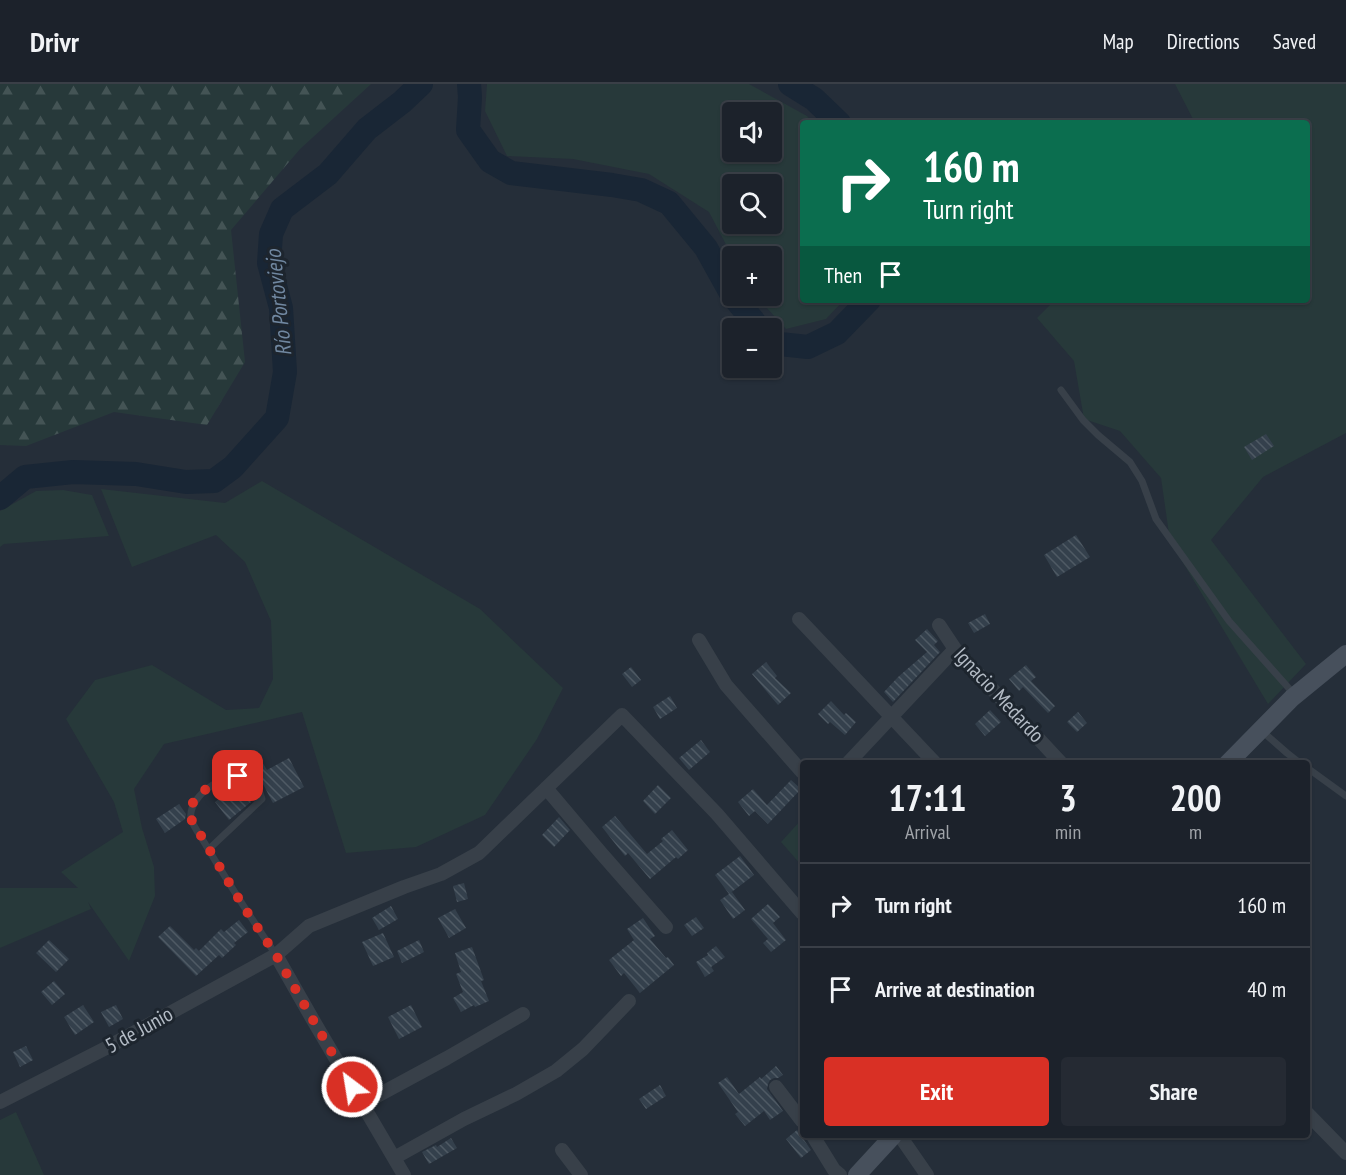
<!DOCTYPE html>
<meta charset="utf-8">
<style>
body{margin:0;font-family:"PT Sans Narrow",sans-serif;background:#252a33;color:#f1f3f6;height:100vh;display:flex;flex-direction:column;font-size:22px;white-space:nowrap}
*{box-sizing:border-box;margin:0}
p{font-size:20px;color:#a0a4a9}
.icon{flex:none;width:33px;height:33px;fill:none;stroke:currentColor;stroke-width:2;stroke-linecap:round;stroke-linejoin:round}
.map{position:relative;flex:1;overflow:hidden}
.drawer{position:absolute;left:800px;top:676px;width:510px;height:378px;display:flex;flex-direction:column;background:#1c222b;border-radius:6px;box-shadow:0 2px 4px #0004,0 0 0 2px #3a3f47}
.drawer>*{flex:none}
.guide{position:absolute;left:800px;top:36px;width:510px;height:183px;border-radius:6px;box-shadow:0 2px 4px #0004,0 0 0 2px #3a3f47;background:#0b6e4f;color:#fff;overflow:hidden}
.controls{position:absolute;left:722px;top:18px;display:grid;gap:12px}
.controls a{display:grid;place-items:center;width:60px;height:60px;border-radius:6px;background:#1c222b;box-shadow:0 2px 4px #0004,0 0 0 2px #3a3f47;font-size:30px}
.pin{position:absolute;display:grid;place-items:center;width:51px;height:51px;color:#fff;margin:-26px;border-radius:12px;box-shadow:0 3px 9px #0006}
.me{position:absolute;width:66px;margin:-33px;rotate:329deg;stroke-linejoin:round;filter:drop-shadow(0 0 4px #0008)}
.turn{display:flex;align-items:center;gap:21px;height:126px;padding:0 24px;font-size:27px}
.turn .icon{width:78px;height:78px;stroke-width:2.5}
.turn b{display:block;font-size:42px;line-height:51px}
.then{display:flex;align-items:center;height:57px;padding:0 24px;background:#0003;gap:12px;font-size:22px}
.eta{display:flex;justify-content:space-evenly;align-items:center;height:102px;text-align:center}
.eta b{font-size:36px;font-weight:600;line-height:42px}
.cta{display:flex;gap:12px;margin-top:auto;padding:12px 24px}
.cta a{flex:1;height:69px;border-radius:6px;background:#d93025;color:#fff;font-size:24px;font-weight:600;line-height:69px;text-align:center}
.cta a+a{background:#252a33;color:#f1f3f6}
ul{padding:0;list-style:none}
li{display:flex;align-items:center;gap:18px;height:84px;padding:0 24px;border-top:2px solid #3a3f47}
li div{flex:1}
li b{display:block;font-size:22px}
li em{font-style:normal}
header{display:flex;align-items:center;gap:36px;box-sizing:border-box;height:84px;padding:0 30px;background:#1c222b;border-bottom:2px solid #3a3f47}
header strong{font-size:28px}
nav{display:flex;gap:33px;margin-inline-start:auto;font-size:21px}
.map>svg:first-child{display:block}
.green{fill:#27393a;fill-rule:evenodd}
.forest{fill:url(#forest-firs)}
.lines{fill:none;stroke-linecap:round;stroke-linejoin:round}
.river{stroke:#192635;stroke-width:24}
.building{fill:url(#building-back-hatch)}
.lane{stroke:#384049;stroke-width:7}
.street{stroke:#384049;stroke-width:14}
.secondary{stroke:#47505c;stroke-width:18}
.route{stroke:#d93025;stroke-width:10;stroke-dasharray:0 18}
.labels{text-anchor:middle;stroke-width:6;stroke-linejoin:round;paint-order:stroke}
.street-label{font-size:21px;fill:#b3bbc5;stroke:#1d252e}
.water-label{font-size:22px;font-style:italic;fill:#7087a0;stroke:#1d252e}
</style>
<header>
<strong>Drivr</strong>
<nav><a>Map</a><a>Directions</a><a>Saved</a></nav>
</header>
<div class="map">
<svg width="1346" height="1091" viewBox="0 0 1346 1091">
<defs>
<pattern id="forest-firs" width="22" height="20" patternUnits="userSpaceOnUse" patternTransform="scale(1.5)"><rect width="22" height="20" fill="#27393a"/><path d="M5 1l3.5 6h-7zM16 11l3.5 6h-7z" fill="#445455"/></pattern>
<pattern id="building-back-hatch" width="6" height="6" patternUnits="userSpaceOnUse" patternTransform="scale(1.5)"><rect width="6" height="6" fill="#34404c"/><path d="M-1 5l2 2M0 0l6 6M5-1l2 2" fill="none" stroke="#4f5a64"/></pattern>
</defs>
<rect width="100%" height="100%" fill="#252e39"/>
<path class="green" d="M 487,0 L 749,0 L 807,32 L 813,39 L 802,39 L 802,216 L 844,216 L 826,235 L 786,245 L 756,212 L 771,212 L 771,172 L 732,172 L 709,128 L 649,90 L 573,75 L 507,72 L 485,27 ZM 771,28 L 771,68 L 732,68 L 732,28 ZM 771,100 L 771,140 L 732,140 L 732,100 Z
M 1175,0 L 1346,0 L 1346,349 L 1263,393 L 1211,456 L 1306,580 L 1268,620 L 1170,457 L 1161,394 L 1120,347 L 1084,335 L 1074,277 L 1037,234 L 1055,216 L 1306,216 L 1306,39 L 1195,39 Z
M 262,397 L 480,525 L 563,604 L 537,655 L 485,731 L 416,763 L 346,769 L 302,628 L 164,660 L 134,705 L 142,744 L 154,783 L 155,812 L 129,877 L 88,818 L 91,825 L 0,864 L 0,804 L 78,804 L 61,788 L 123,748 L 114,718 L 66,635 L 95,596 L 152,581 L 226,626 L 259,624 L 273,595 L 271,537 L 245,478 L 216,451 L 132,483 L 101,405 L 225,419 Z
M 63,406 L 92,411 L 109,452 L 4,460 L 0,463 L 0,427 L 36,407 Z
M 802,735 L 802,782 L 781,758 Z
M 16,1028 L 44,1091 L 0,1091 L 0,1036 Z"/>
<path class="forest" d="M 0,0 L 371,0 L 300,65 L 231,146 L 245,278 L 207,341 L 114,328 L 26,362 L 0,361 Z"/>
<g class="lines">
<path class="river" d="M 469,0 L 470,13 L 468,46 L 490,77 L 511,89 L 612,101 L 641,106 L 669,119 L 706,164 L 732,211
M 790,0 L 814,15 L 839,39
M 733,212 L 759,244
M 771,254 L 780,260 L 808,263 L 837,249 L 869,216
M 0,414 L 25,393 L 73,388 L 136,390 L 186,398 L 214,397 L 233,383 L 277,334 L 285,288 L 281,224 L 269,179 L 271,150 L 282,125 L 328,90 L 367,45 L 402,18 L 421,0"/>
</g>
<path class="building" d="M 1266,350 L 1274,362 L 1252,376 L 1244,363 Z
M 1076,451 L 1090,473 L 1057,493 L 1044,471 Z
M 985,530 L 990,540 L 974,549 L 968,539 Z
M 927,545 L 938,557 L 934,561 L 940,568 L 893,618 L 884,608 L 898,593 L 927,568 L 915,556 Z
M 766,578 L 777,592 L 775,594 L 791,609 L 778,621 L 752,590 Z
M 1026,581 L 1036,593 L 1031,597 L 1055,622 L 1048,629 L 1023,603 L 1019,607 L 1009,595 Z
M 631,583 L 641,596 L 632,603 L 622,590 Z
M 670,612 L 677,624 L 660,635 L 653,623 Z
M 831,617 L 844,631 L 846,629 L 856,638 L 845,651 L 830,638 L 828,640 L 818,630 Z
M 990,626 L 1001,638 L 985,652 L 975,640 Z
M 1078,628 L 1087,639 L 1077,648 L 1067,638 Z
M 701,656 L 710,668 L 689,686 L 679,674 Z
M 255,666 L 267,686 L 289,674 L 304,703 L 273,719 L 254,683 L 245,687 L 238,676 Z
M 791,696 L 801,705 L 768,740 L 755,727 L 749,732 L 738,718 L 753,705 L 767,721 Z
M 237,700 L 251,718 L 229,736 L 215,718 Z
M 658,701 L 671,714 L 655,730 L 643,717 Z
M 179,720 L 186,730 L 185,735 L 165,749 L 156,735 Z
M 615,732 L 647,770 L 663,757 L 661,755 L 672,746 L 688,766 L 678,775 L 676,773 L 650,795 L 628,769 L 625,772 L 602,743 Z
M 559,733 L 570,746 L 554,763 L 542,751 Z
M 740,772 L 754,791 L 729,810 L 715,791 Z
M 464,799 L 468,815 L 457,818 L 453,802 Z
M 732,808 L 745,826 L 733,835 L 720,816 Z
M 768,820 L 780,833 L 773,839 L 786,856 L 771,868 L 763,859 L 768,855 L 751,835 Z
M 391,822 L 398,835 L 379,846 L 372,834 Z
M 455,825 L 466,844 L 449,854 L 438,834 Z
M 696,833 L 704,844 L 692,852 L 684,841 Z
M 643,834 L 655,852 L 650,855 L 666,874 L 668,873 L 674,881 L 640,909 L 624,889 L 621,892 L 609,876 L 634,856 L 627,845 Z
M 239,836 L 248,848 L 234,859 L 236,861 L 222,874 L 219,871 L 196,892 L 158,853 L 170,842 L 194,866 L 196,864 L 199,867 L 221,845 L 224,848 Z
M 383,849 L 394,873 L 373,882 L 362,858 Z
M 49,856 L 69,875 L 56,888 L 36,869 Z
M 419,856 L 424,868 L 402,879 L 397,867 Z
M 716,862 L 725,873 L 711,883 L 714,887 L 705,893 L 696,878 L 708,871 L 707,869 Z
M 472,863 L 484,896 L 481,897 L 489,917 L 475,923 L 474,921 L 461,928 L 453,914 L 463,908 L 456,890 L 461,888 L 455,869 Z
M 54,897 L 65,910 L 52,921 L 41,908 Z
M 83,921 L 94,938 L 75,951 L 64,933 Z
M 116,921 L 123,935 L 109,943 L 101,928 Z
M 411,921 L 422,943 L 399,955 L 388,933 Z
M 26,962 L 33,976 L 20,983 L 13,968 Z
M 776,982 L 783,991 L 778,994 L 774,994 L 770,996 L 768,1000 L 767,1005 L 783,1027 L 770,1036 L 764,1027 L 745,1042 L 735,1030 L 738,1028 L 718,999 L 727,993 L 739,1010 L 760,993 L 761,995 Z
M 660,1001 L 666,1012 L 646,1025 L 639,1015 Z
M 797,1046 L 811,1066 L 801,1074 L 786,1055 Z
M 451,1054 L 457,1064 L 429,1080 L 422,1068 L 436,1061 L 437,1063 Z"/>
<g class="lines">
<path class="lane" d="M 1061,306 L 1083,336 L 1098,351 L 1130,378 L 1142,397 L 1156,435 L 1229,537 L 1294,610
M 1262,647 L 1287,669 L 1301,680
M 1306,683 L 1346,712
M 209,765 L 262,715 C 260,708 257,699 251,695 C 232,683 187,710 191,735 C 192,740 201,753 204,758 C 227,797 251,834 276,871"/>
<path class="street" d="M 799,535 L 936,680
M 939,541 L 955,565 L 1062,680
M 699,556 L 726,601 L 802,688
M 847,680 L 955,565
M 546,704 L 601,769 L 666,843
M 776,1003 L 802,1037
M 0,1018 L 106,964 L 276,871
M 362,1020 L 447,974 L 523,930
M 1306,1028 L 1346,1069
M 813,1052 L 834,1086 L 840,1091
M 900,1052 L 927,1091
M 562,1066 L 581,1091
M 394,1074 L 464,1035 L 516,1010 L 556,987 L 583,965 L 629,917
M 404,1091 L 313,936 L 276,871 L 309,842 L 404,803 L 441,790 L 479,769 L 622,631 L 717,730 L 802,829"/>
<path class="secondary" d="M 1227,680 L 1292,614 L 1346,570
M 857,1091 L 893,1052"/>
</g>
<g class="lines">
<path class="route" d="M 238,692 L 209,702 L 193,718 L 191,735 L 243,822 L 276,871 L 313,936 L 352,1003"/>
</g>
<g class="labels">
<g class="street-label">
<text transform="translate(999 611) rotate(47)" y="7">Ignacio Medardo</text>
<text transform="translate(139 946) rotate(-29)" y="7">5 de Junio</text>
</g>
<g class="water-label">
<text transform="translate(278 219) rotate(-96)" y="8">Río Portoviejo</text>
</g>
</g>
</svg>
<div class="controls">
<a><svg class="icon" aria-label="sound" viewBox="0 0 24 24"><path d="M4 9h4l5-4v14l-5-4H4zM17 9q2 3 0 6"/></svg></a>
<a><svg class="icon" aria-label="search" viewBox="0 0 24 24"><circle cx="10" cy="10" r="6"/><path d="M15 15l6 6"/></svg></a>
<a>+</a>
<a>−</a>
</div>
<div class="pin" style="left:238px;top:692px;background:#d93025"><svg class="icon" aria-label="arrive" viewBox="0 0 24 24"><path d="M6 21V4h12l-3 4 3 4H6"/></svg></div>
<svg class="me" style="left:352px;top:1003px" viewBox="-20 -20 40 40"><circle r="17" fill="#d93025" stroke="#fff" stroke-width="3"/><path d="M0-11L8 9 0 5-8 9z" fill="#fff"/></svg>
<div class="guide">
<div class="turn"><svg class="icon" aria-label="right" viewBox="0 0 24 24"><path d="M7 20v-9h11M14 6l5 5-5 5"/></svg><div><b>160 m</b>Turn right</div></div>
<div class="then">Then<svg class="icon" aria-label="arrive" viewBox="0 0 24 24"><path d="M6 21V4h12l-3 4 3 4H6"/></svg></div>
</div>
<section class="drawer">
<div class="eta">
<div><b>17:11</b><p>Arrival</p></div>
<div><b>3</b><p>min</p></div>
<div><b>200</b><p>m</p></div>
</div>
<ul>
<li><svg class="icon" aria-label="right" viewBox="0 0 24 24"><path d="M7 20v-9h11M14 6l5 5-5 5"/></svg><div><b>Turn right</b></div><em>160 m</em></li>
<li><svg class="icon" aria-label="arrive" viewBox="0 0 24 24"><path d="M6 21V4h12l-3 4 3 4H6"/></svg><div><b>Arrive at destination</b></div><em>40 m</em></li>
</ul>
<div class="cta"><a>Exit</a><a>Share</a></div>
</section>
</div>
